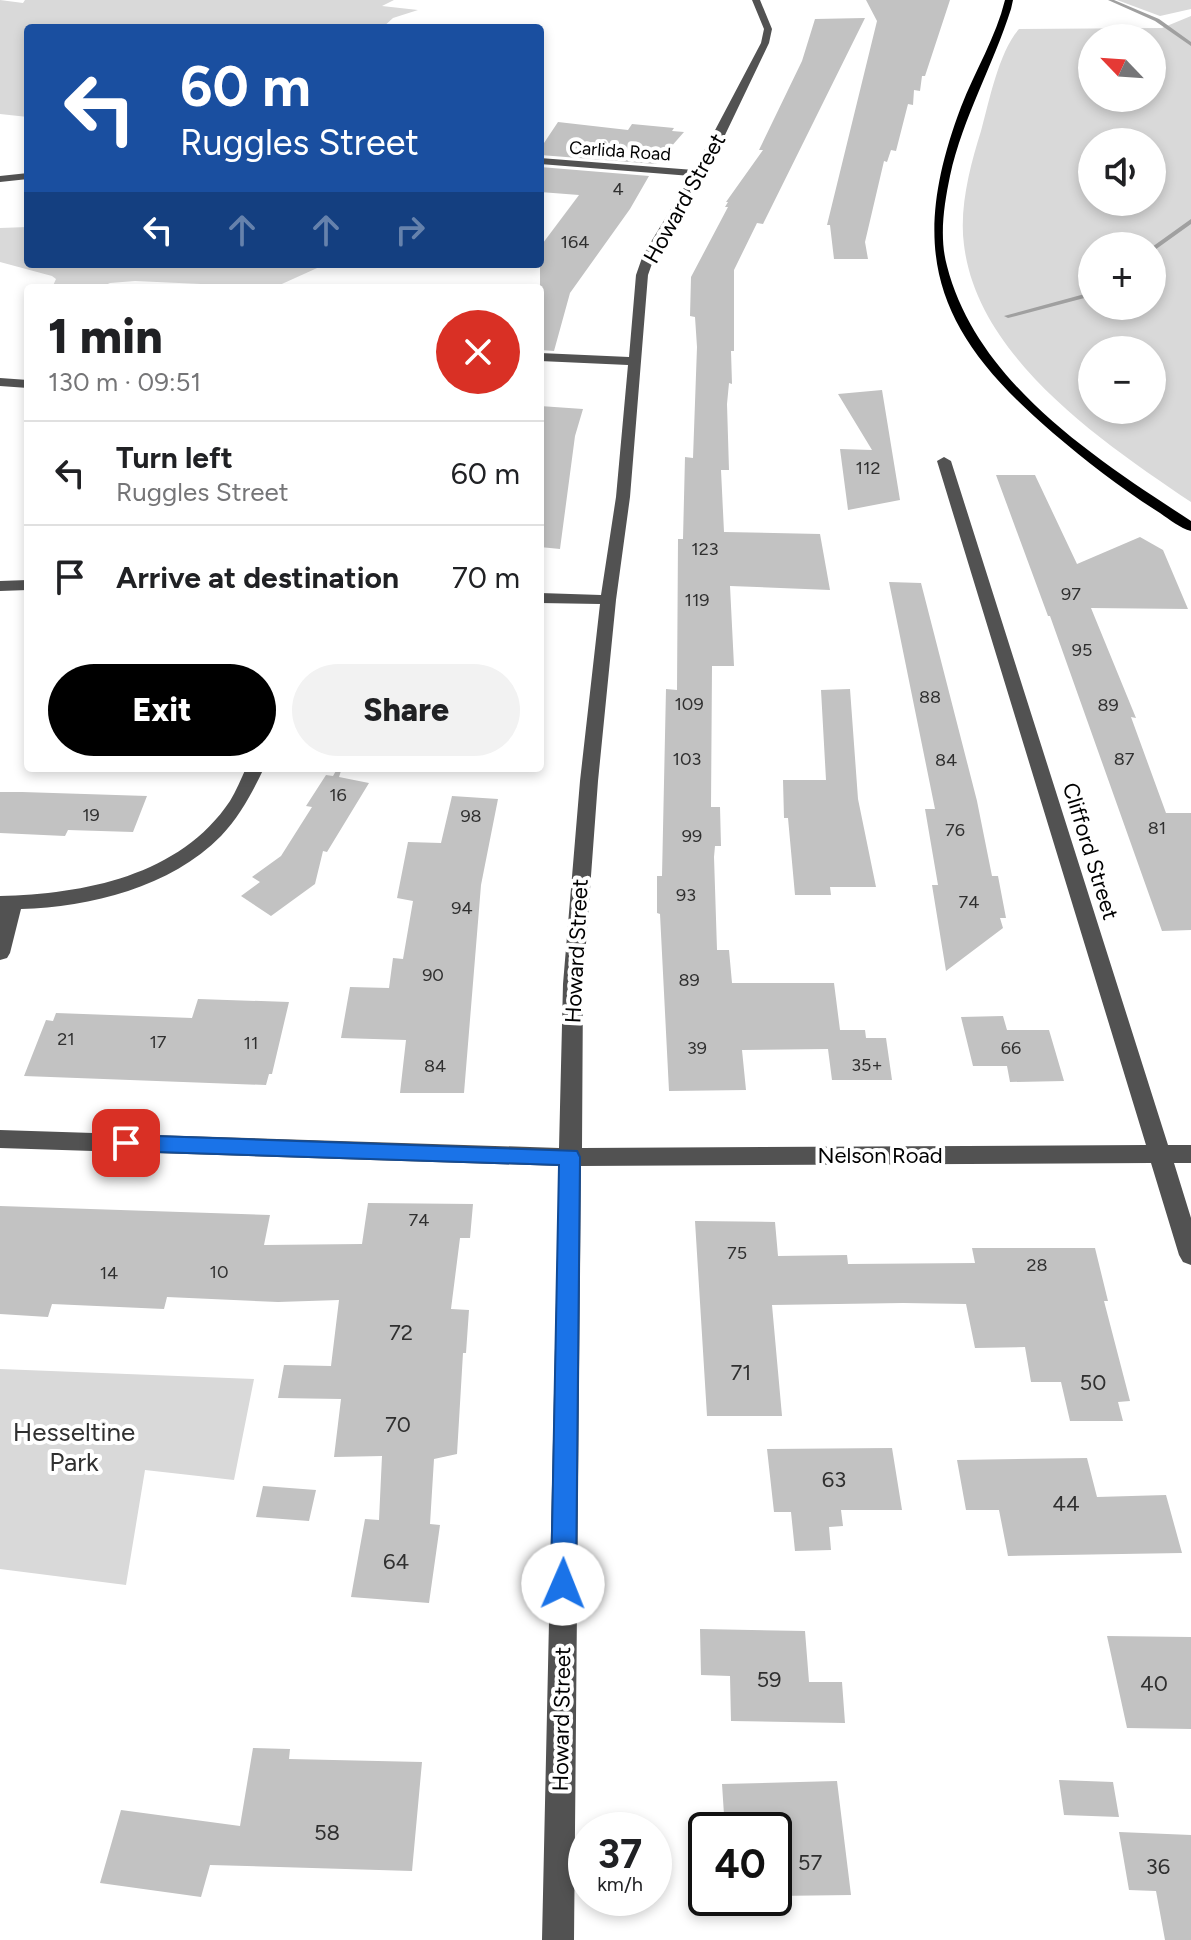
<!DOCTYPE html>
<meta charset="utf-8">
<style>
body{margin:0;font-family:Figtree,sans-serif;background:#f2f2f2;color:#202124;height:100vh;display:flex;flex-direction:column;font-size:30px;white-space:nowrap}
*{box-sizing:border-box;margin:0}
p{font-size:26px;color:#757577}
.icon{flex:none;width:44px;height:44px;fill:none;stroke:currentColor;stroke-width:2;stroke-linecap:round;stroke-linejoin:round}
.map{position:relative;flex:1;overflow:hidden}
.drawer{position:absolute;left:24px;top:284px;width:520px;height:488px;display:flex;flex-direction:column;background:#fff;border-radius:8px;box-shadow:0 4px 12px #0003}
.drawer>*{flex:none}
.guide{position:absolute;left:24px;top:24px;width:520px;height:244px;border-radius:8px;box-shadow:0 4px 12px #0003;background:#1a4fa0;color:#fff;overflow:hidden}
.needle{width:52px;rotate:295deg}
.fabs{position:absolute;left:1078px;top:24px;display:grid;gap:16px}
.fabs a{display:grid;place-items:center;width:88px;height:88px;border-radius:50%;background:#fff;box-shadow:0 4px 12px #0003;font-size:40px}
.speed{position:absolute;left:568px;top:1812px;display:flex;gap:16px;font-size:40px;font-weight:700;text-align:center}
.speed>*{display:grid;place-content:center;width:104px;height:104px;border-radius:50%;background:#fff;box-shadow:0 4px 12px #0003;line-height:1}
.speed small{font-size:20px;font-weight:400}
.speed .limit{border:4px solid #111;border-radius:12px;background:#fff;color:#111}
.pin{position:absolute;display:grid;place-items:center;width:68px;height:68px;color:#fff;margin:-34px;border-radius:16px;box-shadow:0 4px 12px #0006}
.me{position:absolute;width:88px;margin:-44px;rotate:1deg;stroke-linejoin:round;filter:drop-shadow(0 0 6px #0008)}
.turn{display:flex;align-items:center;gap:28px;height:168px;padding:0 24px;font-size:36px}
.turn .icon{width:104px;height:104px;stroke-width:2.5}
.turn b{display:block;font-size:56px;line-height:68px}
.lanes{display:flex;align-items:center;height:76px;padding:0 24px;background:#0003;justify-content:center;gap:40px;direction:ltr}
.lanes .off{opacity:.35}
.round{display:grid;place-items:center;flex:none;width:84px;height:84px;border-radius:42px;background:#f2f2f2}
.head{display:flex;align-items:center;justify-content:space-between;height:136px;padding:0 24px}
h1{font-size:48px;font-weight:800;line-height:60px}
.primary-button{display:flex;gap:16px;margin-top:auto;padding:16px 24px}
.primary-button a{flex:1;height:92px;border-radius:48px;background:#000;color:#fff;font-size:32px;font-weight:800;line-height:92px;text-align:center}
.primary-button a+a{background:#f2f2f2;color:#202124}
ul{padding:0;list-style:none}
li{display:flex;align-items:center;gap:24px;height:104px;padding:0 24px;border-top:2px solid #e0e0e0}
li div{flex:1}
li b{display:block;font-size:30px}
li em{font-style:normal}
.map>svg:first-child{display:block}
.green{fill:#d9d9d9;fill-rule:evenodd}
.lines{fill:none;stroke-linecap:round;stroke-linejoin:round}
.stream{fill:#a0a0a0;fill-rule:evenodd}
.building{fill:#c2c2c2}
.minor{fill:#525252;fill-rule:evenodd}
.major{fill:#000;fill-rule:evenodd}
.route{fill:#1a73e8;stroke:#114b97;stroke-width:2}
.labels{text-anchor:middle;stroke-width:8;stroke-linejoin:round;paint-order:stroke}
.far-street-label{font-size:18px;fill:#000;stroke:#fff}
.number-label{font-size:18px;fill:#303030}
.street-label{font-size:22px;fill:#000;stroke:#fff}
.near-number-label{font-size:22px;fill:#303030}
.near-park-label{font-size:26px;fill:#303030;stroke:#fff}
</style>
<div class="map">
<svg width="1191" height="1940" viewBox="0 0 1191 1940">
<rect width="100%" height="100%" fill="#fff"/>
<path class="green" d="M 0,0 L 23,3 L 25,0 L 394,0 L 382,6 L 418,10 L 393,18 L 382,28 L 28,28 L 28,117 L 0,114 Z
M 1117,0 L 1191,0 L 1191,9 L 1160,16 Z
M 1191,16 L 1191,502 C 1104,443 978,359 964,245 C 959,208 970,166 981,131 C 989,102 999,51 1019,29 L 1162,28 ZM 1152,38 L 1152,98 L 1092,98 L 1092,38 ZM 1092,142 L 1152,142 L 1152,202 L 1092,202 ZM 1152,246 L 1152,306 L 1092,306 L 1092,246 ZM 1092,350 L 1152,350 L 1152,410 L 1092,410 Z
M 28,227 L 28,264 L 326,264 L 273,288 L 220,288 L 201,284 L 135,281 L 110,283 L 99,288 L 52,288 L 56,279 L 52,276 L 0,262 L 0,228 Z
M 0,1369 L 254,1379 L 234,1480 L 145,1470 L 126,1585 L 0,1569 Z"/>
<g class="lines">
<path class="stream" d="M 1108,0 L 1114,0 L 1159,19 L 1191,42 L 1191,46 L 1155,21 Z
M 1191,219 L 1191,224 L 1152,252 L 1152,247 Z
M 1092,292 L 1092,296 L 1008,318 L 1004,316 Z"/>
</g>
<path class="building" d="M 866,0 L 950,0 L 925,76 L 922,76 L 920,91 L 914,90 L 913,105 L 908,104 L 896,151 L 891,150 L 887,162 L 884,161 L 865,242 L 868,259 L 834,259 L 830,225 L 827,225 L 877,21 Z
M 865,18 L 763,224 L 757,223 L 734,270 L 734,351 L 731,351 L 732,384 L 729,383 L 727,404 L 729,470 L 721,470 L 724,532 L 820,534 L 830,590 L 730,586 L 734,666 L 712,666 L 711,807 L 720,807 L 721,846 L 715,846 L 714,857 L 717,950 L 729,950 L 732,983 L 834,983 L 840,1030 L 865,1030 L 866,1038 L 886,1038 L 892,1080 L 832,1080 L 828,1049 L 742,1050 L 746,1090 L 669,1091 L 660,914 L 657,913 L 657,876 L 662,876 L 666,689 L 677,690 L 678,539 L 683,539 L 685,457 L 693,458 L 697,347 L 695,317 L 690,316 L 691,277 L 728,207 L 725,207 L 728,202 L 726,202 L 763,150 L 759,150 L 802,61 L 815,19 Z
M 558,122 L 628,130 L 632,124 L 674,128 L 672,131 L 684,132 L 656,164 L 540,155 L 540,149 Z
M 540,167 L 649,176 L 630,209 L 570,293 L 554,351 L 540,350 L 540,247 L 579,195 L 540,192 Z
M 882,390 L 900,500 L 848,510 L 840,449 L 872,450 L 838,394 Z
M 540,406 L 583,409 L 575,436 L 560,549 L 540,547 Z
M 996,475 L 1035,475 L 1077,564 L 1140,537 L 1163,550 L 1188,609 L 1091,608 L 1136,718 L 1131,717 L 1166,813 L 1191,813 L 1191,930 L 1162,931 L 1050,616 L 1048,616 Z
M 889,582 L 921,583 L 977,801 L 992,876 L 998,876 L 1006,918 L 1000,918 L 1003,928 L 946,971 L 932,885 L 938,885 L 925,809 L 935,809 Z
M 850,689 L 858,799 L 876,887 L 830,887 L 831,895 L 795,895 L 788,818 L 784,818 L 783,780 L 826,780 L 821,690 Z
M 337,769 L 341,771 L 339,777 L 369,783 L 327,852 L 323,851 L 315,884 L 271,916 L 241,896 L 260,882 L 252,877 L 281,856 L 312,807 L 306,806 L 326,775 L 333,776 Z
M 0,792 L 22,792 L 147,796 L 133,832 L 68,830 L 65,836 L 0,833 Z
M 452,796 L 498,799 L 481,885 L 464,1093 L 400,1093 L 406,1040 L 341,1038 L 350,987 L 389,988 L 393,958 L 403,959 L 413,901 L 397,898 L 408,842 L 441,843 Z
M 198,999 L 289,1002 L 272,1074 L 269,1074 L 266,1085 L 24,1076 L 46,1020 L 53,1021 L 56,1013 L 192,1018 Z
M 1003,1016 L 1007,1030 L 1049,1030 L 1064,1081 L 1010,1082 L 1007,1066 L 973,1066 L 961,1017 Z
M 368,1203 L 473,1204 L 470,1238 L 460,1238 L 451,1309 L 469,1310 L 466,1353 L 463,1353 L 457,1454 L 434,1459 L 430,1524 L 440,1525 L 429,1603 L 351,1597 L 365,1519 L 379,1520 L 382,1456 L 334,1457 L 341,1399 L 278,1398 L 284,1365 L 331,1366 L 339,1300 L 278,1302 L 167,1297 L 164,1309 L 52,1304 L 48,1317 L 0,1314 L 0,1206 L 270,1215 L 264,1245 L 362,1244 Z
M 695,1221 L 775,1222 L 778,1256 L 847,1255 L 848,1264 L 975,1263 L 972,1248 L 1095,1248 L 1108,1301 L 1104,1301 L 1130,1401 L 1118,1402 L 1123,1421 L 1070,1421 L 1061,1382 L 1031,1382 L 1025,1347 L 975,1348 L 966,1304 L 903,1303 L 772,1305 L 782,1416 L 707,1416 Z
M 892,1448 L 902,1510 L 841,1510 L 843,1526 L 829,1527 L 831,1550 L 795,1551 L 791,1512 L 774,1512 L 767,1449 Z
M 1087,1458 L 1097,1497 L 1166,1495 L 1182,1553 L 1008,1556 L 999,1510 L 966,1510 L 957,1460 Z
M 263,1486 L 316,1490 L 309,1521 L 256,1517 Z
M 700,1629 L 805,1631 L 809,1682 L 842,1682 L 845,1723 L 731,1721 L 730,1676 L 701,1675 Z
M 1107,1636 L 1191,1637 L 1191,1729 L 1127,1728 Z
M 253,1748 L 290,1749 L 289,1759 L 422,1762 L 412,1871 L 210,1865 L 201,1897 L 100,1883 L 121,1810 L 240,1826 Z
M 1059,1780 L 1113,1782 L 1119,1817 L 1064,1815 Z
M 837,1781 L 851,1895 L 774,1896 L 774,1830 L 725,1830 L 722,1784 Z
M 1119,1832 L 1191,1835 L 1191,1940 L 1165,1940 L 1156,1891 L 1129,1890 Z"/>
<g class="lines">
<path class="minor" d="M 752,0 L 760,0 L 772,29 L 769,43 L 725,135 L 655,255 L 648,275 L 630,497 L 616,600 L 598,781 L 583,984 L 582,1148 L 1146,1145 L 937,461 L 944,457 L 951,461 L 1168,1145 L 1191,1145 L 1191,1163 L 1174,1163 L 1191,1218 L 1191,1265 L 1183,1262 L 1179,1255 L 1151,1163 L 581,1166 L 574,1940 L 542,1940 L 559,1166 L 0,1148 L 0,1130 L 559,1148 L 563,984 L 580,781 L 600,604 L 540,603 L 540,593 L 601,595 L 616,497 L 628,365 L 540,361 L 540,353 L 629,357 L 636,275 L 643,255 L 691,176 L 540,164 L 540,158 L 694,170 L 761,43 L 764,29 Z
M 28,173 L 28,179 L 0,182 L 0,176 Z
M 0,378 L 28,380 L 28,388 L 0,386 Z
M 28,580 L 28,590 L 0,591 L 0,581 Z
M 246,768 L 264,768 C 252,793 240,816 221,836 C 171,887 90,907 21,909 L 10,953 L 7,958 L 0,960 L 0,896 C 84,894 180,876 230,801 C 236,791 241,779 246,768 Z"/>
<path class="major" d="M 1005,0 L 1013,0 L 1011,9 C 993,66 963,117 950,176 C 944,205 939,237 947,266 C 977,383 1096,459 1191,521 L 1191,531 C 1180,528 1170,520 1160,513 C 1122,489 1087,462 1053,433 C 936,333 906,253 961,107 C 975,71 996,37 1005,0 Z"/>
</g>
<path class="route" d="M 126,1135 L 577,1151 L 580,1157 L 576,1584 L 572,1593 L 563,1597 L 555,1593 L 551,1584 L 559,1165 L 126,1151 L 119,1149 L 116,1143 L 119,1137 Z"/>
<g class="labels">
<g class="far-street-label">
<text transform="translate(620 151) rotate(4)" y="6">Carlida Road</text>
</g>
<g class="number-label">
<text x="618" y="195">4</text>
<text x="575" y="248">164</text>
<text x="868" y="474">112</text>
<text x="705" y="555">123</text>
<text x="1071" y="600">97</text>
<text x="697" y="606">119</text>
<text x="1082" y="656">95</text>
<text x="930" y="703">88</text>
<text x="689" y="710">109</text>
<text x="1108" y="711">89</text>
<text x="687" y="765">103</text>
<text x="1124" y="765">87</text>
<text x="946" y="766">84</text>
<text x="338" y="801">16</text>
<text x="91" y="821">19</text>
<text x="471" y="822">98</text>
<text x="1157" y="834">81</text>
<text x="955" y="836">76</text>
<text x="692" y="842">99</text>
<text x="686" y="901">93</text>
<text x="969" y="908">74</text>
<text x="462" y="914">94</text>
<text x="433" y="981">90</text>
<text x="689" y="986">89</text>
<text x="66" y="1045">21</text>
<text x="158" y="1048">17</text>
<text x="251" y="1049">11</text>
<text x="697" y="1054">39</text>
<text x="1011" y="1054">66</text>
<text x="867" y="1071">35+</text>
<text x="435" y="1072">84</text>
<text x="419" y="1226">74</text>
<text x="737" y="1259">75</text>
<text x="1037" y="1271">28</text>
<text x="219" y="1278">10</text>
<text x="109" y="1279">14</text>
</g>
<g class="street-label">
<text transform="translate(684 198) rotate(-61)" y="8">Howard Street</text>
<text transform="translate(1091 851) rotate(73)" y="8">Clifford Street</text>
<text transform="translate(576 951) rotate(-87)" y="8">Howard Street</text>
<text x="880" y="1163">Nelson Road</text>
<text transform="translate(561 1719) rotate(-89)" y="8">Howard Street</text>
</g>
<g class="near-number-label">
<text x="401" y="1340">72</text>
<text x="741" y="1380">71</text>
<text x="1093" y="1390">50</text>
<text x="398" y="1432">70</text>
<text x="834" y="1487">63</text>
<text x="1066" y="1511">44</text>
<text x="396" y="1569">64</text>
<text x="769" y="1687">59</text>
<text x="1154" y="1691">40</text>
<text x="327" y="1840">58</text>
<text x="810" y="1870">57</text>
<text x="1158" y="1874">36</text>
</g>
<g class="near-park-label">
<text x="74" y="1441">Hesseltine<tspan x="74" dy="30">Park</tspan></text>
</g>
</g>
</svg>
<div class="fabs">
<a><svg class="needle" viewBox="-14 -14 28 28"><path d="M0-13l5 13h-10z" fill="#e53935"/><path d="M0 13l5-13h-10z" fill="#757577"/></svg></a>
<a><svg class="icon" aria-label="sound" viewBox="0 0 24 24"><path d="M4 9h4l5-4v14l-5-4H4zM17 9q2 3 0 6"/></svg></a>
<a>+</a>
<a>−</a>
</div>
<div class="speed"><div>37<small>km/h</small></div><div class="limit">40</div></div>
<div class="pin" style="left:126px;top:1143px;background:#d93025"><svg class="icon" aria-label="arrive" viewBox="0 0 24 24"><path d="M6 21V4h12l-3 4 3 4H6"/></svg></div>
<svg class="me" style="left:563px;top:1584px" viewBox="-20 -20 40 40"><circle r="19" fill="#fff"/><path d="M0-13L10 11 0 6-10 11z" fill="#1a73e8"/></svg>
<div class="guide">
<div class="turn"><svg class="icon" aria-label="left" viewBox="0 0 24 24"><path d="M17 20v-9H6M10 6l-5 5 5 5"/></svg><div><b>60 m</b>Ruggles Street</div></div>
<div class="lanes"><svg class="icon" aria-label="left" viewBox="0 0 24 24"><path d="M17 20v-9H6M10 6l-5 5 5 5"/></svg><svg class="icon off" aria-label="ahead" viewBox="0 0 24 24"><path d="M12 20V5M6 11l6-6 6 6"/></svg><svg class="icon off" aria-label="ahead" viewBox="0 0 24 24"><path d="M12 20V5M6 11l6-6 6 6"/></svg><svg class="icon off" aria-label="right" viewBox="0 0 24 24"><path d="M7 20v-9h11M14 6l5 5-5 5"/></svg></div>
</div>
<section class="drawer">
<div class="head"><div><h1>1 min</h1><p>130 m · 09:51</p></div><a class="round" style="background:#d93025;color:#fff"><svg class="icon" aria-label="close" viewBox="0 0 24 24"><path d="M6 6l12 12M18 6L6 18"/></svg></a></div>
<ul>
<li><svg class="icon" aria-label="left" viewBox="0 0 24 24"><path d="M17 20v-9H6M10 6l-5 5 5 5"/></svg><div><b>Turn left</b><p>Ruggles Street</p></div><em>60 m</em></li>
<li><svg class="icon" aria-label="arrive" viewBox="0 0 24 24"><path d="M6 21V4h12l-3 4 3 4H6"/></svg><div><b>Arrive at destination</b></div><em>70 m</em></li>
</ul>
<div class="primary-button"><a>Exit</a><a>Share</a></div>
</section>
</div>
